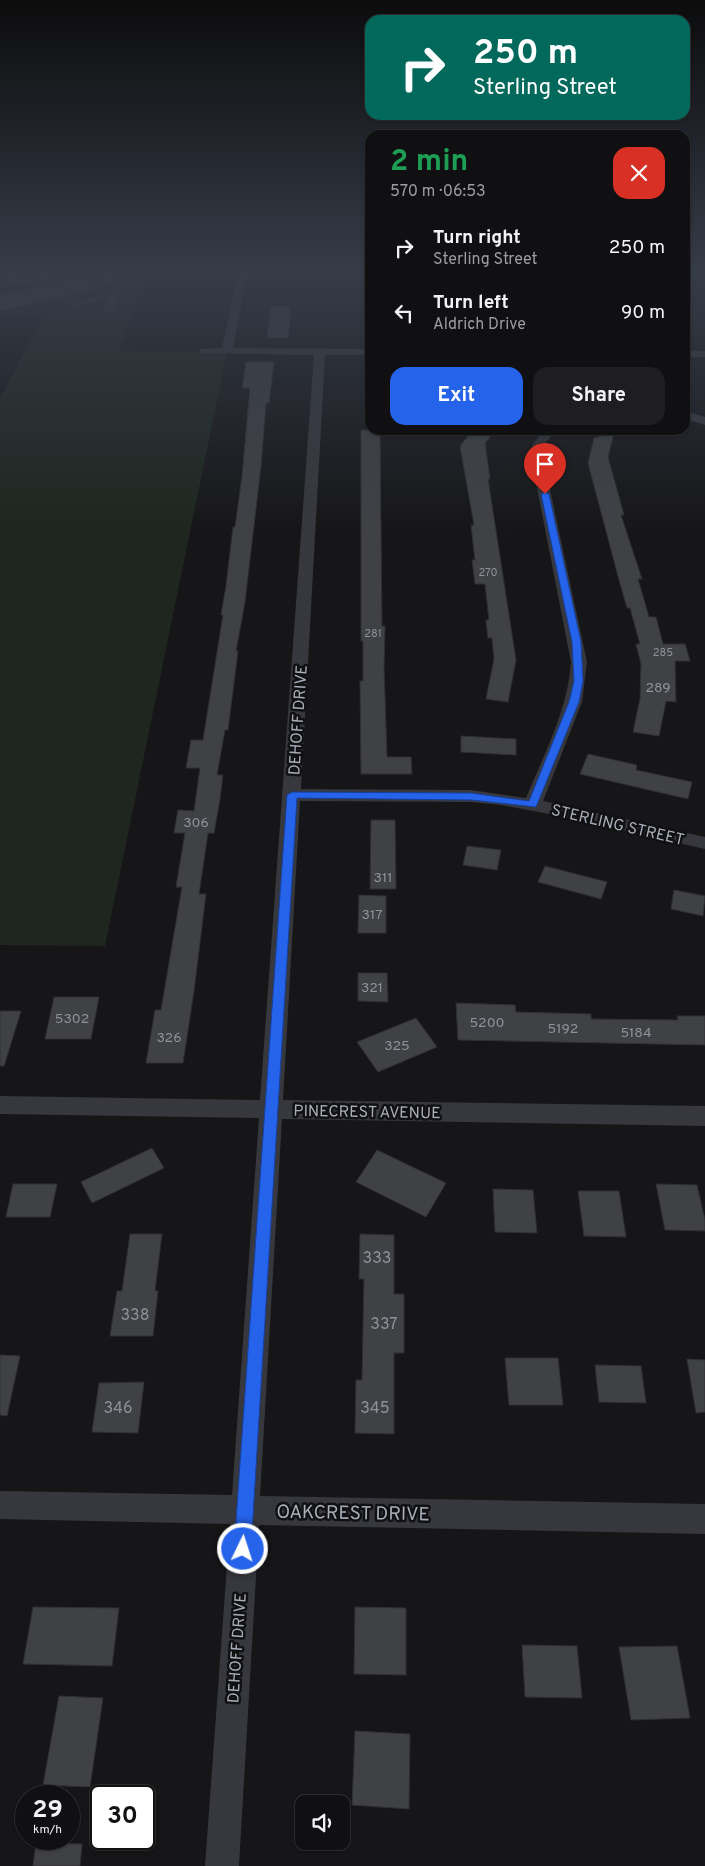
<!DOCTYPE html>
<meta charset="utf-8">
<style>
body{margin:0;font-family:Overpass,sans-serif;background:#1e1e20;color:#f1f3f6;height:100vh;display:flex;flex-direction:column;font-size:19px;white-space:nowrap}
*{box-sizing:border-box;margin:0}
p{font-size:16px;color:#9c9d9f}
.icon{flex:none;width:28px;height:28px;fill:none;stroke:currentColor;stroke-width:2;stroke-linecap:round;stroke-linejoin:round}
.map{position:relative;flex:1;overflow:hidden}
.details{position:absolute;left:365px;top:130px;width:325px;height:305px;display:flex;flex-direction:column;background:#101012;border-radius:15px;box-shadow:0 1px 4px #0004,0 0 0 1px #303032}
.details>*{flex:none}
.guide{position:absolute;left:365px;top:15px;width:325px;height:105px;border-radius:15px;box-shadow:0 1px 4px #0004,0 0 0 1px #303032;background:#00695c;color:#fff;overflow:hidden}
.tools{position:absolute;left:295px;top:1795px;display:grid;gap:10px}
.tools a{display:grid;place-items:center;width:55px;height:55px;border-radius:10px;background:#101012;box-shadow:0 1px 4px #0004,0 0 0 1px #303032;font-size:25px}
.speed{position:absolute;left:15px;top:1785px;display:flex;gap:10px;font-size:25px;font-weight:700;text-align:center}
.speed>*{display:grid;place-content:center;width:65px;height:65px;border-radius:50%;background:#101012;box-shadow:0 1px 4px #0004,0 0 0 1px #303032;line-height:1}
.speed small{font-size:12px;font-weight:400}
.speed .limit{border:2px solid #111;border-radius:8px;background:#fff;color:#111}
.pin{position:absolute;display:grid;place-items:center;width:42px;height:42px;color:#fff;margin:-51px -21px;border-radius:50% 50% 50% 0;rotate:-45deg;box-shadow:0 0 5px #0007}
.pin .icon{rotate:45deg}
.me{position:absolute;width:55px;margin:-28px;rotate:4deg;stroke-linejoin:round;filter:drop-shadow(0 0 4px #0008)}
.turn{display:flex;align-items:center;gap:18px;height:105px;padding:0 25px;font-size:22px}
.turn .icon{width:65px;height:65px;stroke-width:2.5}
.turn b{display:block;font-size:35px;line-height:42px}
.round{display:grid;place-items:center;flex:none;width:52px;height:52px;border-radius:15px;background:#1e1e20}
.overview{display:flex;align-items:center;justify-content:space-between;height:85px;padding:0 25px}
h1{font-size:30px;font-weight:700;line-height:38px;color:#1e9e55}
.action{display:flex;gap:10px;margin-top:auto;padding:10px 25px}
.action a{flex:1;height:58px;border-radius:15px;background:#2563eb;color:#fff;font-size:20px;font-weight:700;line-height:58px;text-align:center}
.action a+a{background:#1e1e20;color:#f1f3f6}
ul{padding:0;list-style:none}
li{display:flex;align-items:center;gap:15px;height:65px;padding:0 25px}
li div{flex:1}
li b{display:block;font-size:19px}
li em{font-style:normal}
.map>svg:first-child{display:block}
.built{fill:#222225}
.green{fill:#1e261f}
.building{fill:#404145;stroke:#303034}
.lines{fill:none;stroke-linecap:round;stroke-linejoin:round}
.minor{fill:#37383d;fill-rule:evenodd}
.route{fill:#2563eb;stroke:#184099}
.labels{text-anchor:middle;stroke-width:5;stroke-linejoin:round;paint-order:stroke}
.far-number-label{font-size:11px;fill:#8e929b}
.number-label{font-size:14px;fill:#8e929b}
.street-label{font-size:16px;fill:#a8adb8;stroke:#111113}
.near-number-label{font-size:16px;fill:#8e929b}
.near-street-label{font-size:19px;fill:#a8adb8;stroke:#111113}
</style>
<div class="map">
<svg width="705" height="1866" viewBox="0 0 705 1866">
<rect width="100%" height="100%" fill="#161618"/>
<path class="built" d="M 0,271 L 150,271 L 132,316 L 0,316 Z"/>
<path class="green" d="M 43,316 L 132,316 L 120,351 L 227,352 L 105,946 L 0,945 L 0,399 Z"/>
<path class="building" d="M 81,277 L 98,289 L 0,311 L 0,295 Z
M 271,307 L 291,307 L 288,338 L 267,338 Z
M 246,362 L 274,362 L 269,403 L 266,403 L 261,466 L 245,602 L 236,651 L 238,651 L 228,730 L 225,730 L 217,775 L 223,775 L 220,799 L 214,833 L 208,833 L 199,894 L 206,894 L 194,991 L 183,1063 L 146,1063 L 155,1010 L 161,1010 L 182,887 L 176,887 L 185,833 L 174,833 L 178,810 L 194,811 L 200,768 L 186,768 L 191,740 L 203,740 L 223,615 L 221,615 L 226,586 L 233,527 L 235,527 L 242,476 L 250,388 L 242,388 Z
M 361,430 L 380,430 L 382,626 L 385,626 L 384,667 L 387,757 L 411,757 L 412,774 L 361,774 L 360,681 L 363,681 L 363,641 L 361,641 Z
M 473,430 L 496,430 L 485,443 L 490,479 L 488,479 L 516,660 L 508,702 L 486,699 L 494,659 L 492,638 L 488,638 L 486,620 L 489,620 L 485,584 L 475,584 L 472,560 L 475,560 L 471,525 L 474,525 L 460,446 Z
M 614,433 L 608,457 L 624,515 L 621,515 L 642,579 L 638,579 L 649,617 L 656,617 L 663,644 L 685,644 L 690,661 L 675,661 L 676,702 L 666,701 L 659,736 L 633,732 L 640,699 L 641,664 L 636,644 L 640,644 L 630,608 L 627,608 L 619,580 L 588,463 L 594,438 Z
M 461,736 L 516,739 L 516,755 L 461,752 Z
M 588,754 L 637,765 L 636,770 L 692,782 L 688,799 L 580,774 Z
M 371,820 L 395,820 L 396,889 L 370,889 Z
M 467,846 L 501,850 L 497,870 L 463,865 Z
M 545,866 L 607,882 L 601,899 L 538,882 Z
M 674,890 L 705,896 L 703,916 L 671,909 Z
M 359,895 L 386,896 L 386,933 L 358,933 Z
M 358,973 L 387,973 L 388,1002 L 358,1001 Z
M 54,997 L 99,997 L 91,1039 L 45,1039 Z
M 456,1003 L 515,1005 L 516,1012 L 591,1014 L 591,1019 L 678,1020 L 677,1016 L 705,1016 L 705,1045 L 458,1040 Z
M 0,1011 L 21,1011 L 4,1066 L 0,1066 Z
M 416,1018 L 437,1047 L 378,1072 L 357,1042 Z
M 152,1148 L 164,1168 L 92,1203 L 81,1182 Z
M 377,1150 L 446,1183 L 426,1217 L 356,1182 Z
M 13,1184 L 57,1184 L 50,1217 L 6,1217 Z
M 656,1184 L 697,1185 L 705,1220 L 705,1231 L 665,1230 Z
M 493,1189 L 533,1190 L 537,1233 L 495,1232 Z
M 578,1191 L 619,1191 L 626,1237 L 584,1236 Z
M 130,1234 L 162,1234 L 155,1291 L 158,1291 L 153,1336 L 110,1336 L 117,1291 L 122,1291 Z
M 360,1234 L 394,1235 L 394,1294 L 404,1294 L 404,1353 L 394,1353 L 394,1434 L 355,1433 L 356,1380 L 362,1380 L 364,1279 L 359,1279 Z
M 0,1355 L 20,1356 L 7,1416 L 0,1415 Z
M 505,1358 L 558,1358 L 563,1405 L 509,1405 Z
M 687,1359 L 705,1360 L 705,1412 L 696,1413 Z
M 595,1365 L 641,1366 L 646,1403 L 599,1402 Z
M 144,1382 L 138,1433 L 92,1432 L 99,1383 Z
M 33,1607 L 119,1608 L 112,1666 L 23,1664 Z
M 355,1607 L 406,1608 L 406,1675 L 354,1674 Z
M 522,1645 L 577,1646 L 582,1698 L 525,1697 Z
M 677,1646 L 690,1718 L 631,1720 L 619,1647 Z
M 59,1696 L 103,1698 L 90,1787 L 43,1785 Z
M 355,1731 L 410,1734 L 409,1809 L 352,1805 Z
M 36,1843 L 82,1844 L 80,1866 L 33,1866 Z"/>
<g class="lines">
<path class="minor" d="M 9,271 L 21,271 L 15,277 C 26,278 37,278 47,273 L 47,271 L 60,272 C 48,285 23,286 7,282 L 5,274 Z
M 91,271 L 102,271 L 123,286 L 113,312 L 105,312 L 104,310 L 108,299 L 75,307 L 70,304 L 110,293 L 113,287 Z
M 238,271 L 248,271 L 233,348 L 370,349 L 370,355 L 325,355 L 301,789 L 471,790 L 526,798 C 544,754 568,710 571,662 L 531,457 L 532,445 L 544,430 L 556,430 L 544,445 L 543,457 L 587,662 L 582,702 L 543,801 L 705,837 L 705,849 L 560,816 L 501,805 L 471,802 L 300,801 L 283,1100 L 705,1106 L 705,1126 L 282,1119 L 260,1496 L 705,1504 L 705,1534 L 259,1525 L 239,1866 L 205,1866 L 230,1524 L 0,1519 L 0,1491 L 232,1495 L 259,1118 L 0,1114 L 0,1096 L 260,1100 L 314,355 L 200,353 L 200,349 L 222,348 Z
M 685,351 L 705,351 L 705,357 L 685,357 Z
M 685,411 L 705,417 L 705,425 L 685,419 Z"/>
</g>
<linearGradient id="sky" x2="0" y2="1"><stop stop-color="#0c0c0d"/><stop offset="0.51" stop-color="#363c48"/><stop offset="1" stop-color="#363c48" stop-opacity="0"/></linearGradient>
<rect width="705" height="532" fill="url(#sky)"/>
<path class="route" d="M 545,492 L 549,494 L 581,642 L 583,681 L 579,702 L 536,807 L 471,800 L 297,798 L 251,1549 L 249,1555 L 243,1557 L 237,1555 L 234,1549 L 287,795 L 292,792 L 471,793 L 529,801 L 569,702 L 574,681 L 572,642 L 541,494 Z"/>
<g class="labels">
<g class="far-number-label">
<text x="488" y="576">270</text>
<text x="373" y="637">281</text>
<text x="663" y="656">285</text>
</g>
<g class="number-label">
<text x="658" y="692">289</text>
<text x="196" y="827">306</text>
<text x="383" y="882">311</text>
<text x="372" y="919">317</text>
<text x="372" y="992">321</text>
<text x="72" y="1023">5302</text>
<text x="487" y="1027">5200</text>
<text x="563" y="1033">5192</text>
<text x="636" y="1037">5184</text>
<text x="169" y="1042">326</text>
<text x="397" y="1050">325</text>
</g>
<g class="street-label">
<text transform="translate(297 720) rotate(-86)" y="6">DEHOFF DRIVE</text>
<text transform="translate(618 824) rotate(13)" y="6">STERLING STREET</text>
<text transform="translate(367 1111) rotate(1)" y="6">PINECREST AVENUE</text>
<text transform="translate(236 1648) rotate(-86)" y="6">DEHOFF DRIVE</text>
</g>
<g class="near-number-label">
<text x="377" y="1263">333</text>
<text x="135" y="1320">338</text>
<text x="384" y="1329">337</text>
<text x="118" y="1413">346</text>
<text x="375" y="1413">345</text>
</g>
<g class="near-street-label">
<text transform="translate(353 1512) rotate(1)" y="7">OAKCREST DRIVE</text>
</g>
</g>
</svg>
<div class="tools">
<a><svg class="icon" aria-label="sound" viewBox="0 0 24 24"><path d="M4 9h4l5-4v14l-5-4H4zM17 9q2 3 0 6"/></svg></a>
</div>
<div class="speed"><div>29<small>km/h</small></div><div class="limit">30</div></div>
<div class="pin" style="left:545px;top:494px;background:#d93025"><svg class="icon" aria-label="arrive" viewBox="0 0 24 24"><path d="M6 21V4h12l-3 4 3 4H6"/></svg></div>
<svg class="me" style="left:243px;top:1549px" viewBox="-20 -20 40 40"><circle r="17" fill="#2563eb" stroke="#fff" stroke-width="3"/><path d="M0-11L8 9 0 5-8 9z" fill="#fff"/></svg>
<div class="guide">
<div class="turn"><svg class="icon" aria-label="right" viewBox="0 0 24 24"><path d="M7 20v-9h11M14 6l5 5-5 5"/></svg><div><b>250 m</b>Sterling Street</div></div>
</div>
<section class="details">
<div class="overview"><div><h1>2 min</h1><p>570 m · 06:53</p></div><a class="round" style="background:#d93025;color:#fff"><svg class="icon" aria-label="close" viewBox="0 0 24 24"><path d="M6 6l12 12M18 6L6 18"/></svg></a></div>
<ul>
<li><svg class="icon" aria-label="right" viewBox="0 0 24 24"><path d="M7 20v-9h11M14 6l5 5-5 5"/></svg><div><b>Turn right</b><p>Sterling Street</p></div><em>250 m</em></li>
<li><svg class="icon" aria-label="left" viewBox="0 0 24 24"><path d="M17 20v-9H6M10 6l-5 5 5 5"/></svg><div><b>Turn left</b><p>Aldrich Drive</p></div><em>90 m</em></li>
</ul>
<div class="action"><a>Exit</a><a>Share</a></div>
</section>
</div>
